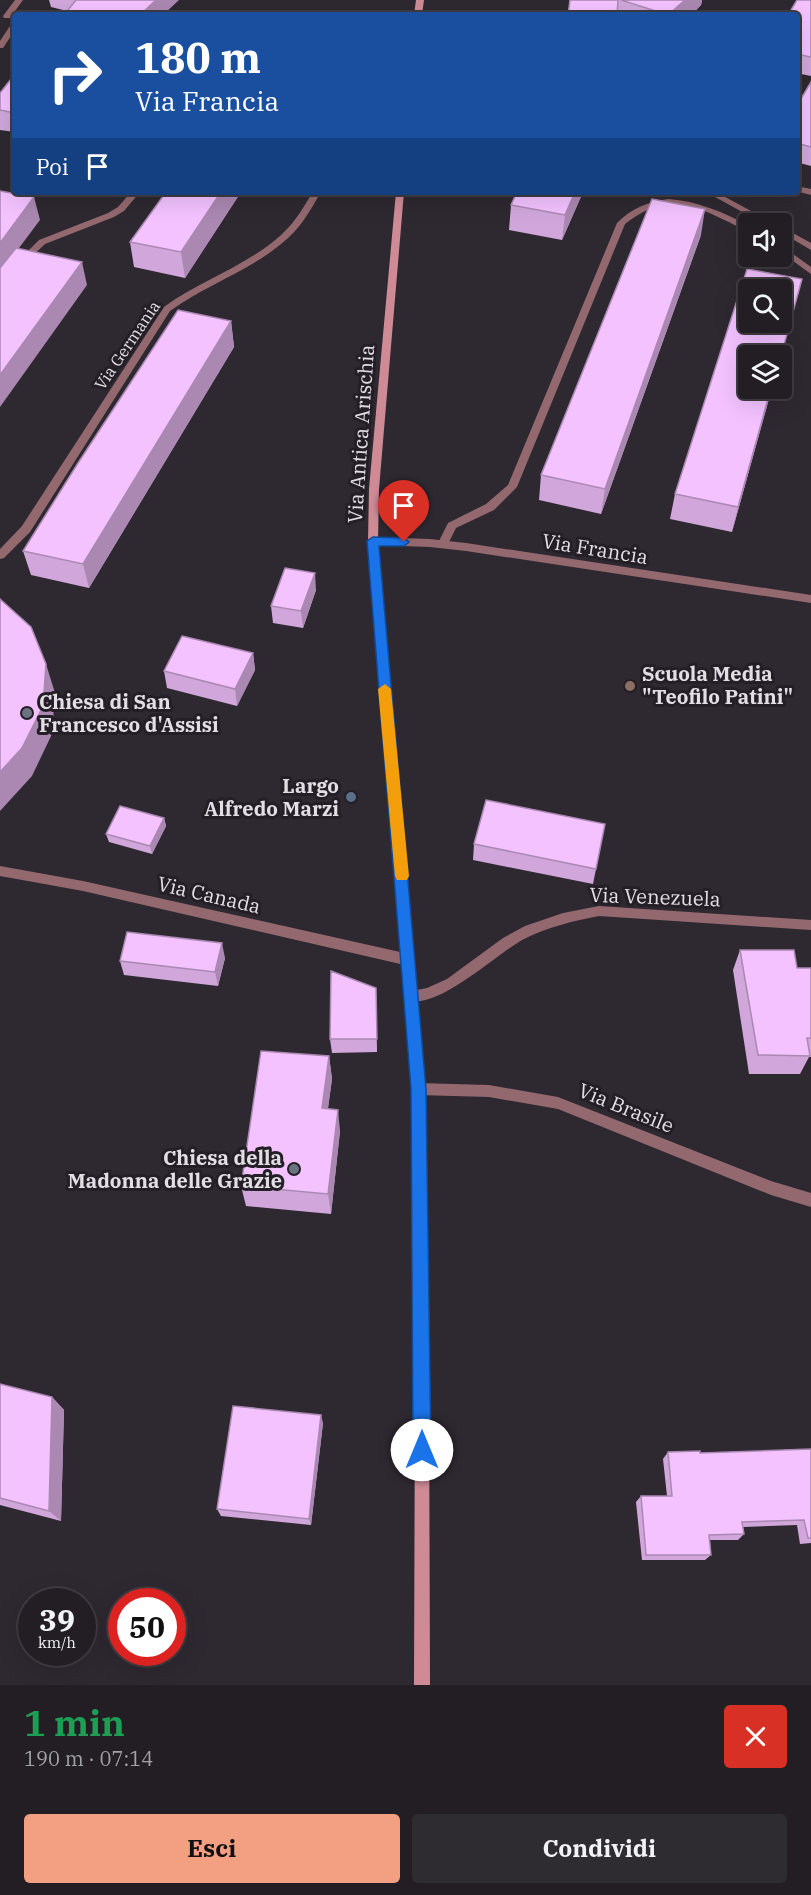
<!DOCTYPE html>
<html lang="it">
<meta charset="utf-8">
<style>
body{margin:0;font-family:"IBM Plex Serif",serif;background:#2e2b31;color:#f1f3f6;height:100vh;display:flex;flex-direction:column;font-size:22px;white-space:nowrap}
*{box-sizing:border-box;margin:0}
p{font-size:20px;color:#a2a2a6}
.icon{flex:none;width:33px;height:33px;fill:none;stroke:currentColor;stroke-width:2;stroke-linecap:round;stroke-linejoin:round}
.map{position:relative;height:1685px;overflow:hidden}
.panel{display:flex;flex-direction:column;background:#221e24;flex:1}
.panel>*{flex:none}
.guide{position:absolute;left:12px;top:12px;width:788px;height:183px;border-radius:6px;box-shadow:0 6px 24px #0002,0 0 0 2px #3f3c41;background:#1a4fa0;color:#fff;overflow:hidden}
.tools{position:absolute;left:738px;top:213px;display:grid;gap:12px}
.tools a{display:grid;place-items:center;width:54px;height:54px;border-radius:6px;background:#221e24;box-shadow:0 6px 24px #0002,0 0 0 2px #3f3c41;font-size:30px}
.speed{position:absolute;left:18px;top:1588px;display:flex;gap:12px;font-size:30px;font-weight:700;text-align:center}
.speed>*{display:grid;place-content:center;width:78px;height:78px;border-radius:50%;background:#221e24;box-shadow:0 6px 24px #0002,0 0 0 2px #3f3c41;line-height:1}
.speed small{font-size:15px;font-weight:400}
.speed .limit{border:9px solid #d22;background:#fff;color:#111}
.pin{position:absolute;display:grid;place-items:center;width:51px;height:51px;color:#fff;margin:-62px -26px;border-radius:50% 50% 50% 0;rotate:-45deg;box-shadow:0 0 6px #0007}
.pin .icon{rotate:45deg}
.me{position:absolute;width:66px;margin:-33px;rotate:0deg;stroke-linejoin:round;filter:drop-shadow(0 0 4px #0008)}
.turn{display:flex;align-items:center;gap:21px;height:126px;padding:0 24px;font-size:27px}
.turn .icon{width:78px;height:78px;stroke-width:2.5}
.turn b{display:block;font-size:42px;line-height:51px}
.then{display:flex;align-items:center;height:57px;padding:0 24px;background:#0003;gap:12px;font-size:22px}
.round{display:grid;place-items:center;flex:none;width:63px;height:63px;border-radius:6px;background:#2e2b31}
.headline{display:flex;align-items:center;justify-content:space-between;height:102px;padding:0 24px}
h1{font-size:36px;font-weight:700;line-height:45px;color:#1e9e55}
.cta{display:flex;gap:12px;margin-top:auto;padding:12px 24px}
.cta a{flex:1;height:69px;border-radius:6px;background:#f2a081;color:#111;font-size:24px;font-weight:700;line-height:69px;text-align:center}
.cta a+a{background:#2e2b31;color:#f1f3f6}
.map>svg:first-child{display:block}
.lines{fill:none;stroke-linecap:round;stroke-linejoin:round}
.service{fill:#93696f;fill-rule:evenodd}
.minor{fill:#93696f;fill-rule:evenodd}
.secondary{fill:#ce8b96;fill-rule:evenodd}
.wall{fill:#d1a7db;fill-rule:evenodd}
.shaded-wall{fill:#aa88b2}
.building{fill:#f3c2ff;stroke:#aa88b2;stroke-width:1.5;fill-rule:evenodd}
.route{fill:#1a73e8;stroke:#114b97;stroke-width:1.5}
.slow{fill:#f59e0b}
.education-dot{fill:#8d6e63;stroke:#241e26;stroke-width:2}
.worship-dot{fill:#6b7280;stroke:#241e26;stroke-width:2}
.service-dot{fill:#5c6f8a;stroke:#241e26;stroke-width:2}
.labels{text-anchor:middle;stroke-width:6;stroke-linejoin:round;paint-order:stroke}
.far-street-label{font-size:16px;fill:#e2dee3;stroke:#241e26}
.street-label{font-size:20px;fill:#e2dee3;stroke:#241e26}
.poi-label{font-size:20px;font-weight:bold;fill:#e2dee3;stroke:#241e26;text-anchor:start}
</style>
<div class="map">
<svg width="811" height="1685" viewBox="0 0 811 1685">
<rect width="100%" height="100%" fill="#2e2830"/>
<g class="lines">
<path class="service" d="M 706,192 L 716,192 L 775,224 L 764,224 Z
M 668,199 C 698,201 722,212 748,225 L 748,230 C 738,228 728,221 718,217 C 681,199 657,199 625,224 L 517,487 L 494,510 L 456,528 L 446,548 L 438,548 L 437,545 L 448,523 L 486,504 L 508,485 L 617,223 C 632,208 648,202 668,199 Z
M 782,227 L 811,243 L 811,250 L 782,233 Z
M 782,246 L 811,267 L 811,274 L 782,253 Z"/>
<path class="minor" d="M 15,0 L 23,0 L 10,18 L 4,18 L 3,16 Z
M 12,23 L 15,23 L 15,30 L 3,48 L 0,48 L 0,41 Z
M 796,186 L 811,189 L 811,195 L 796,191 Z
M 131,192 L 140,192 L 124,211 L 114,217 L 45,244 L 24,264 L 18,264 L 17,262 L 39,240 L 108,213 L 118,207 Z
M 313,192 L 321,192 C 313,205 306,219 295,231 C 262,267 209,282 170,311 L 30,532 L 4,558 L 0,559 L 0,549 L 22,526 L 164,307 C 203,278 256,263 289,227 C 299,216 305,204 313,192 Z
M 373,537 L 430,539 L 466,543 L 811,595 L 811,603 L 466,551 L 430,547 L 373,545 L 368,541 Z
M 0,866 L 83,881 L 409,954 L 413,956 L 415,960 L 413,964 L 409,966 L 83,891 L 0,876 Z
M 599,906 L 811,920 L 811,930 L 599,916 C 573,921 548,927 524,939 C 497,953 438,1011 407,1000 L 406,996 L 407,992 L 427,988 L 447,979 L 503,938 L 525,926 L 563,913 Z
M 418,1083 L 489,1085 L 558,1097 L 771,1181 L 811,1193 L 811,1207 L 771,1195 L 558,1109 L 489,1097 L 418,1095 L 413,1093 L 411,1089 L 413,1085 Z"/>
<path class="secondary" d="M 416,0 L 424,0 L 422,15 L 414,15 Z
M 396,192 L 404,192 L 379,489 L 378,541 L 425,1089 L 429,1380 L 430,1685 L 414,1685 L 415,1380 L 411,1089 L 368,541 L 369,489 Z"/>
</g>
<path class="wall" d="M 49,0 L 179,0 L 67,11 L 51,7 Z
M 570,0 L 702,0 L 701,5 L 691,15 L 568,15 Z
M 811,0 L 811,76 L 796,73 L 796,15 Z
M 15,74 L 15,132 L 0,130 L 0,93 Z
M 811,82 L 811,166 L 796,162 L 796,107 Z
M 241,192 L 185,278 L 134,267 L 130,242 Z
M 517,192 L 583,192 L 562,240 L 509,230 L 511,205 Z
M 701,235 L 601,514 L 539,500 L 541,475 Z
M 747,269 L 802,279 L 781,356 L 748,356 L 748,388 L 772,388 L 732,532 L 670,519 L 675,494 ZM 748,290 L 782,290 L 782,322 L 748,322 Z
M 231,321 L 234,347 L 89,588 L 31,575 L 23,551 Z
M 316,590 L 303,628 L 273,623 L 271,606 Z
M 253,653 L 255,670 L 237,706 L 167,688 L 164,671 Z
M 164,818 L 166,826 L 152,854 L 109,842 L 106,834 Z
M 605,824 L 593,884 L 473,860 L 474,844 Z
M 740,950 L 797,968 L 811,968 L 811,1057 L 809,1057 L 800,1074 L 749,1074 L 733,970 Z
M 225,958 L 218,986 L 124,975 L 120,961 Z
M 376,988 L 377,1052 L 332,1053 L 330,1039 Z
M 329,1056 L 332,1079 L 328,1108 L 340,1131 L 331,1214 L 246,1206 L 241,1186 Z
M 0,1384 L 52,1397 L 64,1410 L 61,1521 L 0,1505 Z
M 323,1423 L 311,1525 L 221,1516 L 217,1509 Z
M 811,1449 L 811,1543 L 800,1544 L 797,1525 L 743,1527 L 744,1534 L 738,1540 L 710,1540 L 711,1555 L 705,1560 L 642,1560 L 636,1502 L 641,1496 L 667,1496 L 663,1459 L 668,1452 L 700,1453 Z"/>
<path class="shaded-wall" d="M 156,0 L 179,0 L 163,15 L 140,15 Z
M 685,0 L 702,0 L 701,5 L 691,15 L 668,15 Z
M 221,192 L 241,192 L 185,278 L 181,252 Z
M 575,192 L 583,192 L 562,240 L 565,215 Z
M 34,197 L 40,220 L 7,264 L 0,279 L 0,243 Z
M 705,209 L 701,235 L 601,514 L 605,489 Z
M 82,262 L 87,285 L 0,407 L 0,375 Z
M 231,321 L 234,347 L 89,588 L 83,564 Z
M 771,388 L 772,388 L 732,532 L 738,507 Z
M 315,573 L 316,590 L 303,628 L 301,611 Z
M 253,653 L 255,670 L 237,706 L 235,689 Z
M 46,664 L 55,693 L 52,734 L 32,776 L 0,811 L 0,772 Z
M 164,818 L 166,826 L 152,854 L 150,846 Z
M 222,943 L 225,958 L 218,986 L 215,972 Z
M 329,1056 L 332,1079 L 325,1130 L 322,1108 Z
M 338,1110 L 340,1131 L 331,1214 L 328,1194 Z
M 52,1397 L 64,1410 L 61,1521 L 49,1511 Z
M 321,1415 L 323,1423 L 311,1525 L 309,1519 Z"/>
<path class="building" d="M 76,0 L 156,0 L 140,15 L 64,15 Z
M 570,0 L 618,0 L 617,15 L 568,15 Z
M 621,0 L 685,0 L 668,15 Z
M 797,0 L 811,0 L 811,57 L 796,54 L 796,15 L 788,15 Z
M 15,74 L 15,113 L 0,110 L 0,93 Z
M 811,82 L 811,147 L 796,143 L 796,107 Z
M 0,191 L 34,197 L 0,243 Z
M 166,192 L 221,192 L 181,252 L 130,242 Z
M 517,192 L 575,192 L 565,215 L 511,205 Z
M 652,199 L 705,209 L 605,489 L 541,475 Z
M 16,248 L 82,262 L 0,375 L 0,268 Z
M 747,269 L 802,279 L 781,356 L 748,356 L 748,388 L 771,388 L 738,507 L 675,494 ZM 748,290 L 782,290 L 782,322 L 748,322 Z
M 178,310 L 231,321 L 83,564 L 23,551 L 78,463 Z
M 285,568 L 315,573 L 301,611 L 271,606 Z
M 0,599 L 31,627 L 46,664 L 43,706 L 22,748 L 0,772 Z
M 182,636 L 253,653 L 235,689 L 164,671 Z
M 486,800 L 605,824 L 596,869 L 474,844 Z
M 120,806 L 164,818 L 150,846 L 106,834 Z
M 127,932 L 222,943 L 215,972 L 120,961 Z
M 740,950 L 794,950 L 797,968 L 811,968 L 811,1038 L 807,1038 L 810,1056 L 758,1055 Z
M 331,971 L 376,988 L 377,1039 L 330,1039 Z
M 261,1051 L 329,1056 L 322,1108 L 338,1110 L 328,1194 L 241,1186 Z
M 0,1384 L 52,1397 L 49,1511 L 0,1498 Z
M 233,1406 L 321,1415 L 309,1519 L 217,1509 Z
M 811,1449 L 811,1538 L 808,1538 L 804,1520 L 742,1522 L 744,1534 L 709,1535 L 711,1555 L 646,1555 L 641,1496 L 672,1496 L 668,1452 L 700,1451 L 700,1453 Z"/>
<path class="route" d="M 373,537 L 404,538 L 409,542 L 404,546 L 379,546 L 426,1089 L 431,1450 L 428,1456 L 422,1459 L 416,1456 L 413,1450 L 411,1089 L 367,541 Z"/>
<path class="slow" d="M 385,684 L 391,689 L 409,876 L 407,880 L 397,880 L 395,876 L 378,689 Z"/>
<circle class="education-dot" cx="630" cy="686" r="6"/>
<g class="worship-dot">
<circle cx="27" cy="713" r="6"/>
<circle cx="294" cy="1169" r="6"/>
</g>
<circle class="service-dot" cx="351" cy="797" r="6"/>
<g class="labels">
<g class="far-street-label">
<text transform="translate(127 345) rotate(-56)" y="6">Via Germania</text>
</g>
<g class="street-label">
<text transform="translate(361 434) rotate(-86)" y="7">Via Antica Arischia</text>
<text transform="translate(595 549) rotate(9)" y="7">Via Francia</text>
<text transform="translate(209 895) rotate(13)" y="7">Via Canada</text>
<text transform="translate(655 897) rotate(2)" y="7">Via Venezuela</text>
<text transform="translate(626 1108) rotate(22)" y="7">Via Brasile</text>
</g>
<g class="poi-label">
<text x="642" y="681">Scuola Media<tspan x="642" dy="23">"Teofilo Patini"</tspan></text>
<text x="39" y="709">Chiesa di San<tspan x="39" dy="23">Francesco d'Assisi</tspan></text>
<text x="339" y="793" text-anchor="end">Largo<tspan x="339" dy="23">Alfredo Marzi</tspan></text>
<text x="282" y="1165" text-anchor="end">Chiesa della<tspan x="282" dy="23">Madonna delle Grazie</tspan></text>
</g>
</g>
</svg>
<div class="tools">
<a><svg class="icon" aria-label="sound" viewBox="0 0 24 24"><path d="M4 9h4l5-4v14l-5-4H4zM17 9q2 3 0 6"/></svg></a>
<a><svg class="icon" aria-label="search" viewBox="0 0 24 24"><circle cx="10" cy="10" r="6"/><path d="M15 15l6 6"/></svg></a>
<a><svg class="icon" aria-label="layers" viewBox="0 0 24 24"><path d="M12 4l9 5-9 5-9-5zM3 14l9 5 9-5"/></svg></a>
</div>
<div class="speed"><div>39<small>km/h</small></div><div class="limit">50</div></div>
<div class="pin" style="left:404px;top:542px;background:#d93025"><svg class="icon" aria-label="arrive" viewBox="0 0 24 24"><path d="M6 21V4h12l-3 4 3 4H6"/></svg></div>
<svg class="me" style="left:422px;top:1450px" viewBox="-20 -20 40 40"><circle r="19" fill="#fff"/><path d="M0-13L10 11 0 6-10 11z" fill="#1a73e8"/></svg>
<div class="guide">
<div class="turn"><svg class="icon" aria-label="right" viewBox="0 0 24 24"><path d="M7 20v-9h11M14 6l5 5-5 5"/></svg><div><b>180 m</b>Via Francia</div></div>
<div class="then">Poi<svg class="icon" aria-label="arrive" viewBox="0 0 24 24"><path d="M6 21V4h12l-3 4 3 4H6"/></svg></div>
</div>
</div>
<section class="panel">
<div class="headline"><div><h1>1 min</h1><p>190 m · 07:14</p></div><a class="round" style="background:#d93025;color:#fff"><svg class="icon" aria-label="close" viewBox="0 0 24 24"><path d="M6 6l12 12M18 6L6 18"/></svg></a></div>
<div class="cta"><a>Esci</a><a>Condividi</a></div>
</section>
